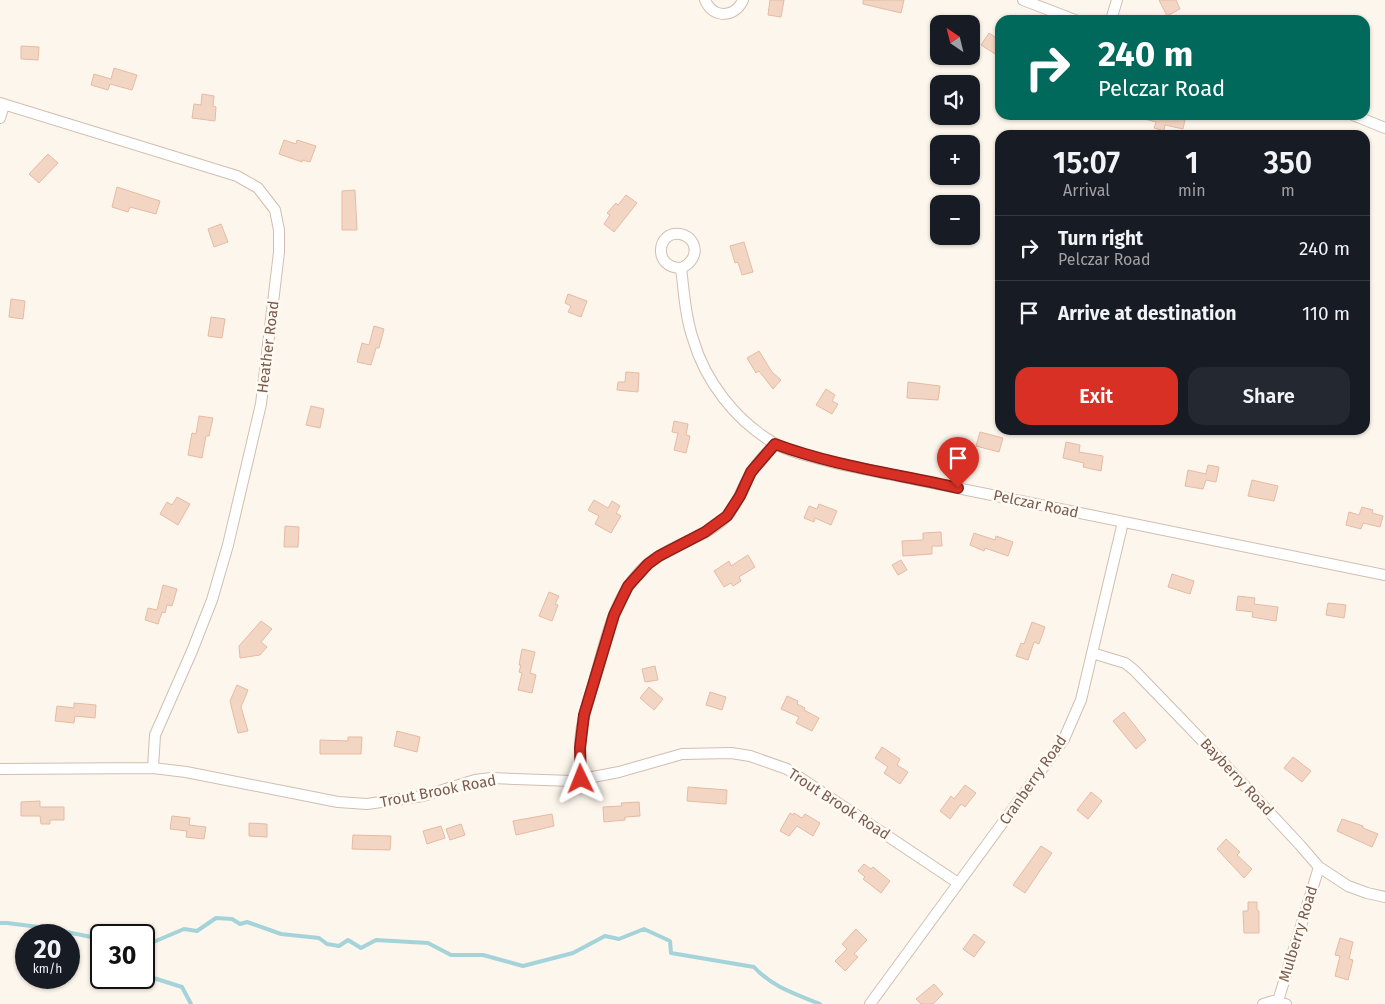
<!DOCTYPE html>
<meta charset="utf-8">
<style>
body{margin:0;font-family:"Fira Sans",sans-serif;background:#242831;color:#f1f3f6;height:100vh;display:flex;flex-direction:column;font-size:19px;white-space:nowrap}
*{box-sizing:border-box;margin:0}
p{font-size:16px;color:#9ea1a6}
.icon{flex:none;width:28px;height:28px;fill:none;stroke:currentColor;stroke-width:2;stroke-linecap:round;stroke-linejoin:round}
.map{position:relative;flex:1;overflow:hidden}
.details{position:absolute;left:995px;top:130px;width:375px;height:305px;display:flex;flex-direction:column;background:#171b24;border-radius:15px;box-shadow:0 1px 4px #0004}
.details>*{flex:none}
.top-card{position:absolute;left:995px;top:15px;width:375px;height:105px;border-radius:15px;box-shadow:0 1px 4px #0004;background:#00695c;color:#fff;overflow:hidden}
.needle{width:32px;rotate:325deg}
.controls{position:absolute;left:930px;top:15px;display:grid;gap:10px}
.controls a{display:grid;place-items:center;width:50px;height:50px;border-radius:10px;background:#171b24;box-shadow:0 1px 4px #0004;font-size:25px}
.speed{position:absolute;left:15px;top:924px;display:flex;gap:10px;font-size:25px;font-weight:700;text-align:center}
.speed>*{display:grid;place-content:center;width:65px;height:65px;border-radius:50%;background:#171b24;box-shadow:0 1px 4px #0004;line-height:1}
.speed small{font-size:12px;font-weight:400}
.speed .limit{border:2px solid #111;border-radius:8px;background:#fff;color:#111}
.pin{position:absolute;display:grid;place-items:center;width:42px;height:42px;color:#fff;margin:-51px -21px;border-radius:50% 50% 50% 0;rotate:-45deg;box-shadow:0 0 5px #0007}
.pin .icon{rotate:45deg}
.me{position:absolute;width:55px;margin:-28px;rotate:358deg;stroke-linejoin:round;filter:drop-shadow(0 0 4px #0008)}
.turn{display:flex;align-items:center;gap:18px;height:105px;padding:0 20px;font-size:22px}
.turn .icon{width:65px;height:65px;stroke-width:2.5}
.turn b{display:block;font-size:35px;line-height:42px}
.eta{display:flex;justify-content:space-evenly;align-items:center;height:85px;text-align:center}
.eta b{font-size:30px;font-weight:600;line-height:35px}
.primary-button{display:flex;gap:10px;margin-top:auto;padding:10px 20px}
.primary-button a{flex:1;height:58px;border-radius:15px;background:#d93025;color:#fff;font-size:20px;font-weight:600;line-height:58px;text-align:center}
.primary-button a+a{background:#242831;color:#f1f3f6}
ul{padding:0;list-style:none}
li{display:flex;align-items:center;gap:15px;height:65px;padding:0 20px;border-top:1px solid #363941}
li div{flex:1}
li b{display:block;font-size:19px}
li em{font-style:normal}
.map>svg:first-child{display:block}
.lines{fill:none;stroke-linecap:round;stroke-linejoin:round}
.stream{stroke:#a5d3da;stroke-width:4}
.building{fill:#f3d5c3;stroke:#e6bba3}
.minor-casing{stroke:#d1beb0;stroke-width:12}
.minor{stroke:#fff;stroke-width:10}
.route-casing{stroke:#8d1f18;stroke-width:12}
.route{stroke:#d93025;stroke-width:9}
.labels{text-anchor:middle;stroke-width:5;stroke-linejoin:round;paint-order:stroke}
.street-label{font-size:15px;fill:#7a5c4d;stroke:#fffaf3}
</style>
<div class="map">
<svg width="1385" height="1004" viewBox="0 0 1385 1004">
<rect width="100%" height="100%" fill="#fdf6ec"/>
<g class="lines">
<path class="stream" d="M 0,923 L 7,923 L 47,928 L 101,939
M 144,946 L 184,929 L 197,931 L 216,918 L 232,919 L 240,924 L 247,922 L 281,934 L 319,938 L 327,944 L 339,946 L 348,940 L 361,948 L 376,940 L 428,943 L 451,955 L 483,955 L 523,966 L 573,953 L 605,936 L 619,939 L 644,929 L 670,941 L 671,953 L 754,967 C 772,987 796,994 820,1004
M 144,975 L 182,987 L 191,1004"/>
</g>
<path class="building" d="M 770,0 L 784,0 L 781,17 L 768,15 Z
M 863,0 L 904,0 L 901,13 L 863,4 Z
M 1159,0 L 1176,0 L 1180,9 L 1167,16 Z
M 989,33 L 1000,40 L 1000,57 L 981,45 Z
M 21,46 L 39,47 L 38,60 L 21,59 Z
M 114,68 L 137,75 L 132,90 L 110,84 L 108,90 L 91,85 L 94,74 L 111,79 Z
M 202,94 L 214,96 L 213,106 L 216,107 L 215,121 L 192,118 L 194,104 L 201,105 Z
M 1141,115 L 1186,115 L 1183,129 L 1165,125 L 1164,131 L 1154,128 L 1156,122 L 1141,118 Z
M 284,140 L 296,144 L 297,140 L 316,146 L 310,162 L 302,160 L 302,162 L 279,154 Z
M 48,154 L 58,163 L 39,183 L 29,174 Z
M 117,187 L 160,201 L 156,214 L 130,207 L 128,212 L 112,207 Z
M 355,190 L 357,230 L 342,230 L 342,191 Z
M 626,195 L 637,203 L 614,232 L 604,224 L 610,215 L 607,213 L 616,203 L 618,205 Z
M 221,224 L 228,242 L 214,247 L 208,229 Z
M 744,242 L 753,272 L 742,275 L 738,262 L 735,263 L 730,246 Z
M 568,294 L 587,301 L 581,317 L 568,312 L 571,306 L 565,303 Z
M 11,299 L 25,301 L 23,319 L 9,317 Z
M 211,317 L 225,319 L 222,338 L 208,336 Z
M 374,326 L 384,329 L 379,348 L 376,348 L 371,365 L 357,362 L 362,343 L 369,345 Z
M 759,351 L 772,372 L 781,380 L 773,389 L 759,371 L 756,373 L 747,358 Z
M 626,372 L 639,373 L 638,392 L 617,390 L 618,382 L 625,382 Z
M 908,382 L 940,386 L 938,400 L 907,398 Z
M 826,389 L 835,395 L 832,401 L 838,404 L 832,414 L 816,405 Z
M 311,406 L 324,409 L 320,428 L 306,425 Z
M 199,416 L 213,418 L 209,436 L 206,436 L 202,458 L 188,455 L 192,433 L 196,434 Z
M 674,421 L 688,424 L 686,435 L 690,436 L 686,453 L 674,450 L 678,433 L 672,432 Z
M 980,432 L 1003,438 L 999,452 L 976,446 Z
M 1066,442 L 1080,445 L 1079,452 L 1103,456 L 1101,471 L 1083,467 L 1084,463 L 1063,458 Z
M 1208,465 L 1219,467 L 1216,482 L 1206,480 L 1203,489 L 1185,486 L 1188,470 L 1206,474 Z
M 1252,480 L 1278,486 L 1274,501 L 1248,496 Z
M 177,497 L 190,504 L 178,525 L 160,514 L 167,502 L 172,505 Z
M 594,500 L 608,508 L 612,501 L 620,506 L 616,513 L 621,516 L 611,533 L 595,524 L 599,516 L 588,510 Z
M 819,504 L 837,511 L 831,525 L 815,518 L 814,522 L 804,518 L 809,506 L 817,509 Z
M 1362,507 L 1373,510 L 1372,513 L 1383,516 L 1380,527 L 1363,523 L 1361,529 L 1346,525 L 1349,512 L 1359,515 Z
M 285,526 L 299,527 L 298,547 L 284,547 Z
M 941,532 L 942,546 L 932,546 L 932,554 L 903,556 L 902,541 L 923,540 L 923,533 Z
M 974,533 L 995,540 L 996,536 L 1013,542 L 1008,556 L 985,548 L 984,551 L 970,545 Z
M 748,555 L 755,567 L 739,577 L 741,581 L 733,586 L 731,583 L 724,587 L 714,571 L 729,561 L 731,566 Z
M 901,560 L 907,570 L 898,575 L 892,565 Z
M 1172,574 L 1194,581 L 1190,594 L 1168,587 Z
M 163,585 L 177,589 L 172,606 L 167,605 L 165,613 L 162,612 L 158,624 L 145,620 L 148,608 L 157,610 Z
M 549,592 L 559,596 L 555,604 L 558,605 L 552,621 L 539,616 Z
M 1238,596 L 1255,598 L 1254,604 L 1278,607 L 1276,621 L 1252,617 L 1253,612 L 1236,610 Z
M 1328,603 L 1346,605 L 1344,618 L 1326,615 Z
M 261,621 L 272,629 L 261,642 L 267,647 L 260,655 L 240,658 L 239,646 Z
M 1032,622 L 1045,627 L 1039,644 L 1034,642 L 1028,660 L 1016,656 L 1021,643 L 1024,644 Z
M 522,649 L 535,652 L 530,673 L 536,675 L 532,693 L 518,690 L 522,673 L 519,672 L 521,665 L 519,665 Z
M 655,666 L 658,680 L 645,682 L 642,669 Z
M 237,685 L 248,690 L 241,707 L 248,731 L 238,733 L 230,701 Z
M 649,687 L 663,699 L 654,710 L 640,698 Z
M 710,692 L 726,697 L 722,710 L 706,705 Z
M 787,696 L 798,701 L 797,704 L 805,708 L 804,710 L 819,718 L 812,731 L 796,723 L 799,717 L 781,709 Z
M 74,703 L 96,705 L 95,718 L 75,716 L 74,723 L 55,721 L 57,706 L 74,708 Z
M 1124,712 L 1146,740 L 1136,749 L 1113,721 Z
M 397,731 L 420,737 L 417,752 L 394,746 Z
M 348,737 L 362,737 L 361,754 L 320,754 L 320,740 L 348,741 Z
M 882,747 L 900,759 L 897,765 L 908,772 L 900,784 L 884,773 L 888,767 L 875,758 Z
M 1293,757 L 1311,771 L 1302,782 L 1284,768 Z
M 965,785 L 976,793 L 965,807 L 961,804 L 950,819 L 940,811 L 951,796 L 954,799 Z
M 688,787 L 727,790 L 726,804 L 687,801 Z
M 1091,792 L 1102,801 L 1088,819 L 1077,810 Z
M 40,801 L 40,807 L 64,807 L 64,820 L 50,820 L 50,824 L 41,824 L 40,816 L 21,816 L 21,802 Z
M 639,802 L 640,816 L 625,817 L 625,820 L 604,822 L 603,807 L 622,806 L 621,803 Z
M 790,813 L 793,815 L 794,813 L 802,818 L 805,814 L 820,823 L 813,836 L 797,826 L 789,836 L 780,831 Z
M 552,814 L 554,826 L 516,835 L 513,821 Z
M 172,816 L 190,818 L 189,825 L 206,827 L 204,839 L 186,837 L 187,831 L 170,829 Z
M 1342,819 L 1363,826 L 1363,828 L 1378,834 L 1372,847 L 1337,831 Z
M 249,823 L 267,824 L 267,837 L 249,836 Z
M 461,824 L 465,835 L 450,840 L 446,829 Z
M 441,826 L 445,838 L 427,844 L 423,831 Z
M 353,835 L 391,836 L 390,850 L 352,849 Z
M 1226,839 L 1240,852 L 1237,855 L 1252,869 L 1244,878 L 1217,849 Z
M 1041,846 L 1052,853 L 1025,893 L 1013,885 Z
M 864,864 L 871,869 L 873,867 L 890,881 L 881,893 L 863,879 L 865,877 L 858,871 Z
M 1248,902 L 1257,902 L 1257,910 L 1259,911 L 1259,933 L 1244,933 L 1243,911 L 1248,911 Z
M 856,929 L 867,940 L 854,954 L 858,957 L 845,971 L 835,961 L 847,949 L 842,944 Z
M 974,934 L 985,942 L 974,957 L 963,949 Z
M 1340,938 L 1353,942 L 1349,959 L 1353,960 L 1348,980 L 1335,976 L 1340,956 L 1335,955 Z
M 934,984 L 943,994 L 933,1004 L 921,1004 L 916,999 Z"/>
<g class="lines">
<g class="minor-casing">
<path id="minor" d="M 705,0 C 713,19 735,18 743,0
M 1023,0 L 1075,20
M 1111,20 L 1117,0
M 0,103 L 237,176 L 258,188 L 275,210 L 279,230 L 279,252 L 261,404 L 228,545 L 212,600 L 192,651 L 155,735 L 153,768
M 1353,115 L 1385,128
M 0,118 L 4,105
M 681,268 C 691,264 698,254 693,243 C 690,238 686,235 680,234 C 657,230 652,268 681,268 C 684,291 685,316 693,339 C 705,381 736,421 774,443 C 793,454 818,458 839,464 L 1385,575
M 1092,653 L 1125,663 L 1134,670 L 1216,755 L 1300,845 L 1319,867 L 1348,886 L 1367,893 L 1385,897
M 0,769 L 153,768 L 186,772 L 338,802 L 367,804 L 423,796 L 475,780 L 491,778 L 572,781 L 619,772 L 682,754 L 731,753 L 750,756 L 787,769 L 958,883
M 581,779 C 580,764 579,749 581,733 C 583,715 590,696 595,678 C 606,639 615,591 649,563 C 672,544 708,537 727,516 C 738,504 742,487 751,473 C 757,462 767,453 775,444
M 1278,1001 L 1319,867
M 870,1004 L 1064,739 L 1081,700 L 1123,522
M 1263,1004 L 1273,1001 L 1286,1004"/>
</g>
<use href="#minor" class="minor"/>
</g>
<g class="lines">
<g class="route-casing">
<path id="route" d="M 581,779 L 580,748 L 584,715 L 614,615 L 628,586 L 648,564 L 659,556 L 705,532 L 727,516 L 740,496 L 751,472 L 775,444 C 834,466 897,474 958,488"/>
</g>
<use href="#route" class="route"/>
</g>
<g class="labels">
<g class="street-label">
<text transform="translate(268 347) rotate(-83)" y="5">Heather Road</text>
<text transform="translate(1036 504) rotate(12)" y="5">Pelczar Road</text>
<text transform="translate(1237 777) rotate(47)" y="5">Bayberry Road</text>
<text transform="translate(1033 780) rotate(-55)" y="5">Cranberry Road</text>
<text transform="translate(438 791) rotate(-11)" y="5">Trout Brook Road</text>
<text transform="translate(839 804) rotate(33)" y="5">Trout Brook Road</text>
<text transform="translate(1298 934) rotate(-73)" y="5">Mulberry Road</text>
</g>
</g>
</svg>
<div class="controls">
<a><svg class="needle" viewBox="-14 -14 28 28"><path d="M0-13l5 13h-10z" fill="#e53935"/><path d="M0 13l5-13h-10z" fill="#9ea1a6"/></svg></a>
<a><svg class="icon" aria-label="sound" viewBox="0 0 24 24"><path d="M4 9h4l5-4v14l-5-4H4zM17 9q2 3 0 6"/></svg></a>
<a>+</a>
<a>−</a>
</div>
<div class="speed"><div>20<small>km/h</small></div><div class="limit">30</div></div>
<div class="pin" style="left:958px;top:488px;background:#d93025"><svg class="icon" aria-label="arrive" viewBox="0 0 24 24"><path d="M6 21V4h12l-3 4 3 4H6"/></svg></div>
<svg class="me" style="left:581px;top:779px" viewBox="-20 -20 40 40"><path d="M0-17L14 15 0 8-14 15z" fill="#d93025" stroke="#fff" stroke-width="4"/></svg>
<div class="top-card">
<div class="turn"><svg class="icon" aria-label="right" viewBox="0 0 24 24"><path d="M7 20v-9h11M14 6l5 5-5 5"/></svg><div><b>240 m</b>Pelczar Road</div></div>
</div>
<section class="details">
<div class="eta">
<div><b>15:07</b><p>Arrival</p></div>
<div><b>1</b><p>min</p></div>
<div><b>350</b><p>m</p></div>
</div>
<ul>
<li><svg class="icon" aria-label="right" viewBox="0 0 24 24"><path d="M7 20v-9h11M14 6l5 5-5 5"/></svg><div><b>Turn right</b><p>Pelczar Road</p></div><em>240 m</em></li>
<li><svg class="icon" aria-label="arrive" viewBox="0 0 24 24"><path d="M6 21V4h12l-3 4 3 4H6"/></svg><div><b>Arrive at destination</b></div><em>110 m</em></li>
</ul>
<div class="primary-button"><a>Exit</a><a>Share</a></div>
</section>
</div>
